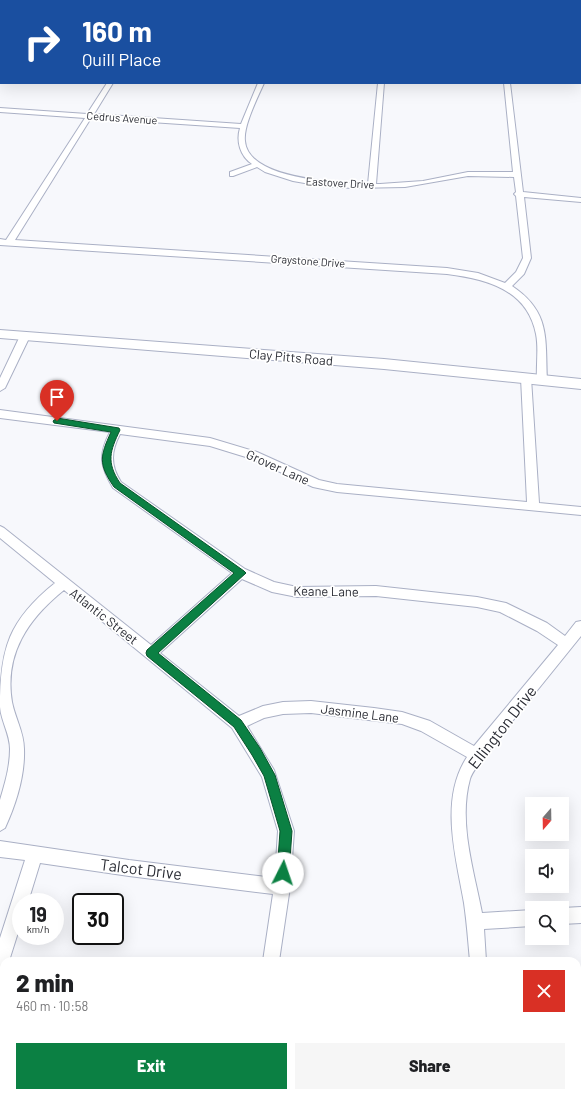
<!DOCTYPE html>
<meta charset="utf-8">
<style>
body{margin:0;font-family:Barlow,sans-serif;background:#f6f6f6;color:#202124;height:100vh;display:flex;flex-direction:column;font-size:15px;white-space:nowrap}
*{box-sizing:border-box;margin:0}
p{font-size:13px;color:#757577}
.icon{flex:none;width:22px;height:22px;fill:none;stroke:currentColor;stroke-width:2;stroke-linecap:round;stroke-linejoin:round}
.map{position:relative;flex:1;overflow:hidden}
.panel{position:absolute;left:0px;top:957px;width:581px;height:140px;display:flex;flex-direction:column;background:#fff;border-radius:12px 12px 0 0;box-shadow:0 4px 16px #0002}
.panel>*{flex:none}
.top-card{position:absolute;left:0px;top:0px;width:581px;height:84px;box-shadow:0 4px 16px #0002;background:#1a4fa0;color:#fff;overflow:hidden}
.needle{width:26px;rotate:200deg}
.controls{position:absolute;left:525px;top:797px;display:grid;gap:8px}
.controls a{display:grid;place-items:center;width:44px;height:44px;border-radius:0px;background:#fff;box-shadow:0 4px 16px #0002;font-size:20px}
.speed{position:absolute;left:12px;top:893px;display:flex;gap:8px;font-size:20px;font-weight:700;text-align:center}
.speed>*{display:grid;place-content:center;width:52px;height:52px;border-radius:50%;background:#fff;box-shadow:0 4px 16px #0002;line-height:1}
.speed small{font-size:10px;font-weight:400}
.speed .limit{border:2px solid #111;border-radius:6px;background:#fff;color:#111}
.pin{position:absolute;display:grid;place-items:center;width:34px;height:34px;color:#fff;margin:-41px -17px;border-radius:50% 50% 50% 0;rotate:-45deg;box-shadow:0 0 4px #0007}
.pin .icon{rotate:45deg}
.me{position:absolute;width:44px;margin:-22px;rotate:4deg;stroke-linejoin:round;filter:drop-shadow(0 0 3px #0008)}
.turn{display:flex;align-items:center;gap:14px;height:84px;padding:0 16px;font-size:18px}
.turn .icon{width:52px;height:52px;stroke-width:2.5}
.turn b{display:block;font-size:28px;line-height:34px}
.round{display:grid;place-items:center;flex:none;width:42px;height:42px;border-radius:0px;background:#f6f6f6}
.headline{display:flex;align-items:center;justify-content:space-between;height:68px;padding:0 16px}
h1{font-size:24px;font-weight:800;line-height:30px}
.primary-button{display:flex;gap:8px;margin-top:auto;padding:8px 16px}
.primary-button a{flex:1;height:46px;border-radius:0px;background:#0b8043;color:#fff;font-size:16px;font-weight:800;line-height:46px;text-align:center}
.primary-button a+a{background:#f6f6f6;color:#202124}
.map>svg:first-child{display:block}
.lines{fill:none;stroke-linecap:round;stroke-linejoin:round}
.street-casing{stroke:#aab0c5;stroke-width:2}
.secondary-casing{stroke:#aab0c5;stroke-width:2}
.street{fill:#fff;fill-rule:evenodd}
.secondary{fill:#fff;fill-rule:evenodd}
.route{fill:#0b8043;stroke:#07532c}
.labels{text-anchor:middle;stroke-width:3.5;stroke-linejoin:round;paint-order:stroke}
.far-street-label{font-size:11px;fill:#2a2c34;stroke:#fff}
.street-label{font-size:13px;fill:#2a2c34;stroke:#fff}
.near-street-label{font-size:16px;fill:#2a2c34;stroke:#fff}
</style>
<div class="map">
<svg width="581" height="1097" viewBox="0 0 581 1097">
<rect width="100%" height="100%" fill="#f7f8fc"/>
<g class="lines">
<g class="street-casing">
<path id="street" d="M 298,0 L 304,0 L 304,1 L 298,1 Z
M 370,0 L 382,0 L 383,1 L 371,1 Z
M 524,0 L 536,0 L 537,1 L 525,1 Z
M 580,2 L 581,2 L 581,6 L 580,6 Z
M 580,35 L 581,35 L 581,39 L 580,39 Z
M 0,46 L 1,46 L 0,51 Z
M 107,83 L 113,83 L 94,114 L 241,124 L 258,83 L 264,83 C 258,97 243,126 245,141 C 248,180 340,183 368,184 L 378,83 L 384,83 L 376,184 L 380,184 L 423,181 L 468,172 L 513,172 L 504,83 L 510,83 L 523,192 L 581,198 L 581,202 L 524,197 L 531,258 L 524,274 L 512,286 C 551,312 545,339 547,380 L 546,382 L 538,382 L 537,380 C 536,365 539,349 536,334 C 527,289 486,279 447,274 L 0,245 L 0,239 L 6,240 L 85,118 L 0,112 L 0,108 L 87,114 ZM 91,118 L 240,128 C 236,141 240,156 252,164 L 230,172 L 230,176 L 233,176 L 257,167 L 265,172 L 293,181 L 322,186 L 352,188 L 405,187 L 468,176 L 514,177 L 516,192 L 514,194 L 516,196 L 523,258 L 516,272 L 505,283 L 478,273 L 447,268 L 15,240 Z
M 25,333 L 30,336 L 5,388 L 0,391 L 0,378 L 20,336 Z
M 526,375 L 531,378 L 539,503 L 581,507 L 581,515 L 337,492 L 313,487 L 249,458 L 210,446 L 120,434 C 111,451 110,465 121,482 L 245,569 L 274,582 L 297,587 L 376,586 L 477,597 L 506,603 L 547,623 L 565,636 L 576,622 L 581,621 L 581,636 L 481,760 C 478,766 472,772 470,779 C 458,822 474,871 482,913 L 532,910 L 532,926 L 484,929 L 486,961 L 470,961 C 468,941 467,923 464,903 C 456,857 439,800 467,757 L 421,731 L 402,724 L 311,713 L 283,714 L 264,718 L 247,726 L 274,770 L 294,831 L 290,887 L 279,961 L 263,961 L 273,894 L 129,876 L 40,863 L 28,902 L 21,902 L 21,923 L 9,961 L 4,961 L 4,970 L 0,971 L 0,938 L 25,860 L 0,857 L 0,841 L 129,860 L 275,878 L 278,831 L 262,777 L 232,728 L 64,590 C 28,619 4,654 12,702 C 15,718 24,732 24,749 C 25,776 16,804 5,828 L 0,831 C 0,821 0,809 0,800 C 5,783 10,767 10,749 C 10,734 1,721 0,707 C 0,648 9,620 55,583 L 0,538 L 0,526 L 4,528 L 151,645 L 232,573 L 113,488 C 100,466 98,455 110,432 L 0,418 L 0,410 L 210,438 L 257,452 L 319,480 L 337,484 L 527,502 L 521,378 ZM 242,579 L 272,592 L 297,597 L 376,596 L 477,607 L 500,612 L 537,631 L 558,645 L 474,746 L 430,721 L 402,712 L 374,708 L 311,701 L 283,702 L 263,706 L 239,716 L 160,653 Z
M 581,907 L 581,923 L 562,924 L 562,908 Z
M 242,1093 L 260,1093 L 259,1097 L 241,1097 Z
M 472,1093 L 490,1093 L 490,1097 L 472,1097 Z"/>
</g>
<g class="secondary-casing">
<path id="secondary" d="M 0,330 L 384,359 L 581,379 L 581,389 L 384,369 L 0,338 Z"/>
</g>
<use href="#street" class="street"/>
<use href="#secondary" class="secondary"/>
</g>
<path class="route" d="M 57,418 L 119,428 L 120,430 C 110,451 106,462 120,483 L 244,571 L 246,573 L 158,653 L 241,720 L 260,748 L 275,775 L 292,831 L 289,873 L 287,877 L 283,879 L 279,877 L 277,873 L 280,831 L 264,776 L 252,755 L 234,727 L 147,656 L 146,653 L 147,650 L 234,573 L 114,487 C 98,464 100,456 111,432 L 54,423 L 53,421 Z"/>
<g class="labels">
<g class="far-street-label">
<text transform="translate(122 118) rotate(4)" y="4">Cedrus Avenue</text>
<text transform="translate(340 183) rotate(3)" y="4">Eastover Drive</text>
<text transform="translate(308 261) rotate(4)" y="4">Graystone Drive</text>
</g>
<g class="street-label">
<text transform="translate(291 357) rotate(5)" y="5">Clay Pitts Road</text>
<text transform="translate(278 467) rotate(24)" y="5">Grover Lane</text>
<text transform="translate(326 591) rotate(1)" y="5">Keane Lane</text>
<text transform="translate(104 616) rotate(38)" y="5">Atlantic Street</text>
<text transform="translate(360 713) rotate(7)" y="5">Jasmine Lane</text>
</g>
<g class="near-street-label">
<text transform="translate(502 727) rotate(-52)" y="6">Ellington Drive</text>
<text transform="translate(141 869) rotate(7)" y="6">Talcot Drive</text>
</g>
</g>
</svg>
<div class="controls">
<a><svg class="needle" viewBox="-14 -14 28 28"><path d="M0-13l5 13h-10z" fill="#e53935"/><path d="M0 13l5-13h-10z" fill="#757577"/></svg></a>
<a><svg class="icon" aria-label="sound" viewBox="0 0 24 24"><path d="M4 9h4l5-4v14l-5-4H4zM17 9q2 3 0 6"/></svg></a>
<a><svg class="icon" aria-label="search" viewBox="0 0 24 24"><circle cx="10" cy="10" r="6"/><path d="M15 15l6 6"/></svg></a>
</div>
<div class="speed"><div>19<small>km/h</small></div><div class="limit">30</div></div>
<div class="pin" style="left:57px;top:421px;background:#d93025"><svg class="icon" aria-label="arrive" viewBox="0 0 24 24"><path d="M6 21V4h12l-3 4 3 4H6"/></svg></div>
<svg class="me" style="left:283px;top:873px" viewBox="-20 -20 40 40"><circle r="19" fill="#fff"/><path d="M0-13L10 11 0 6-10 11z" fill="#0b8043"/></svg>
<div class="top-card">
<div class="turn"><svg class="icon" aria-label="right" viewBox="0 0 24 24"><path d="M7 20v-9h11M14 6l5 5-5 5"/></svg><div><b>160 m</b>Quill Place</div></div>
</div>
<section class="panel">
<div class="headline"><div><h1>2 min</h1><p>460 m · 10:58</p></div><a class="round" style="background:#d93025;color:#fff"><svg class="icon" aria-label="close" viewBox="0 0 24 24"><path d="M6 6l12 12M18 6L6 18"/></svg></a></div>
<div class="primary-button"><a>Exit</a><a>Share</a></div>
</section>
</div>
